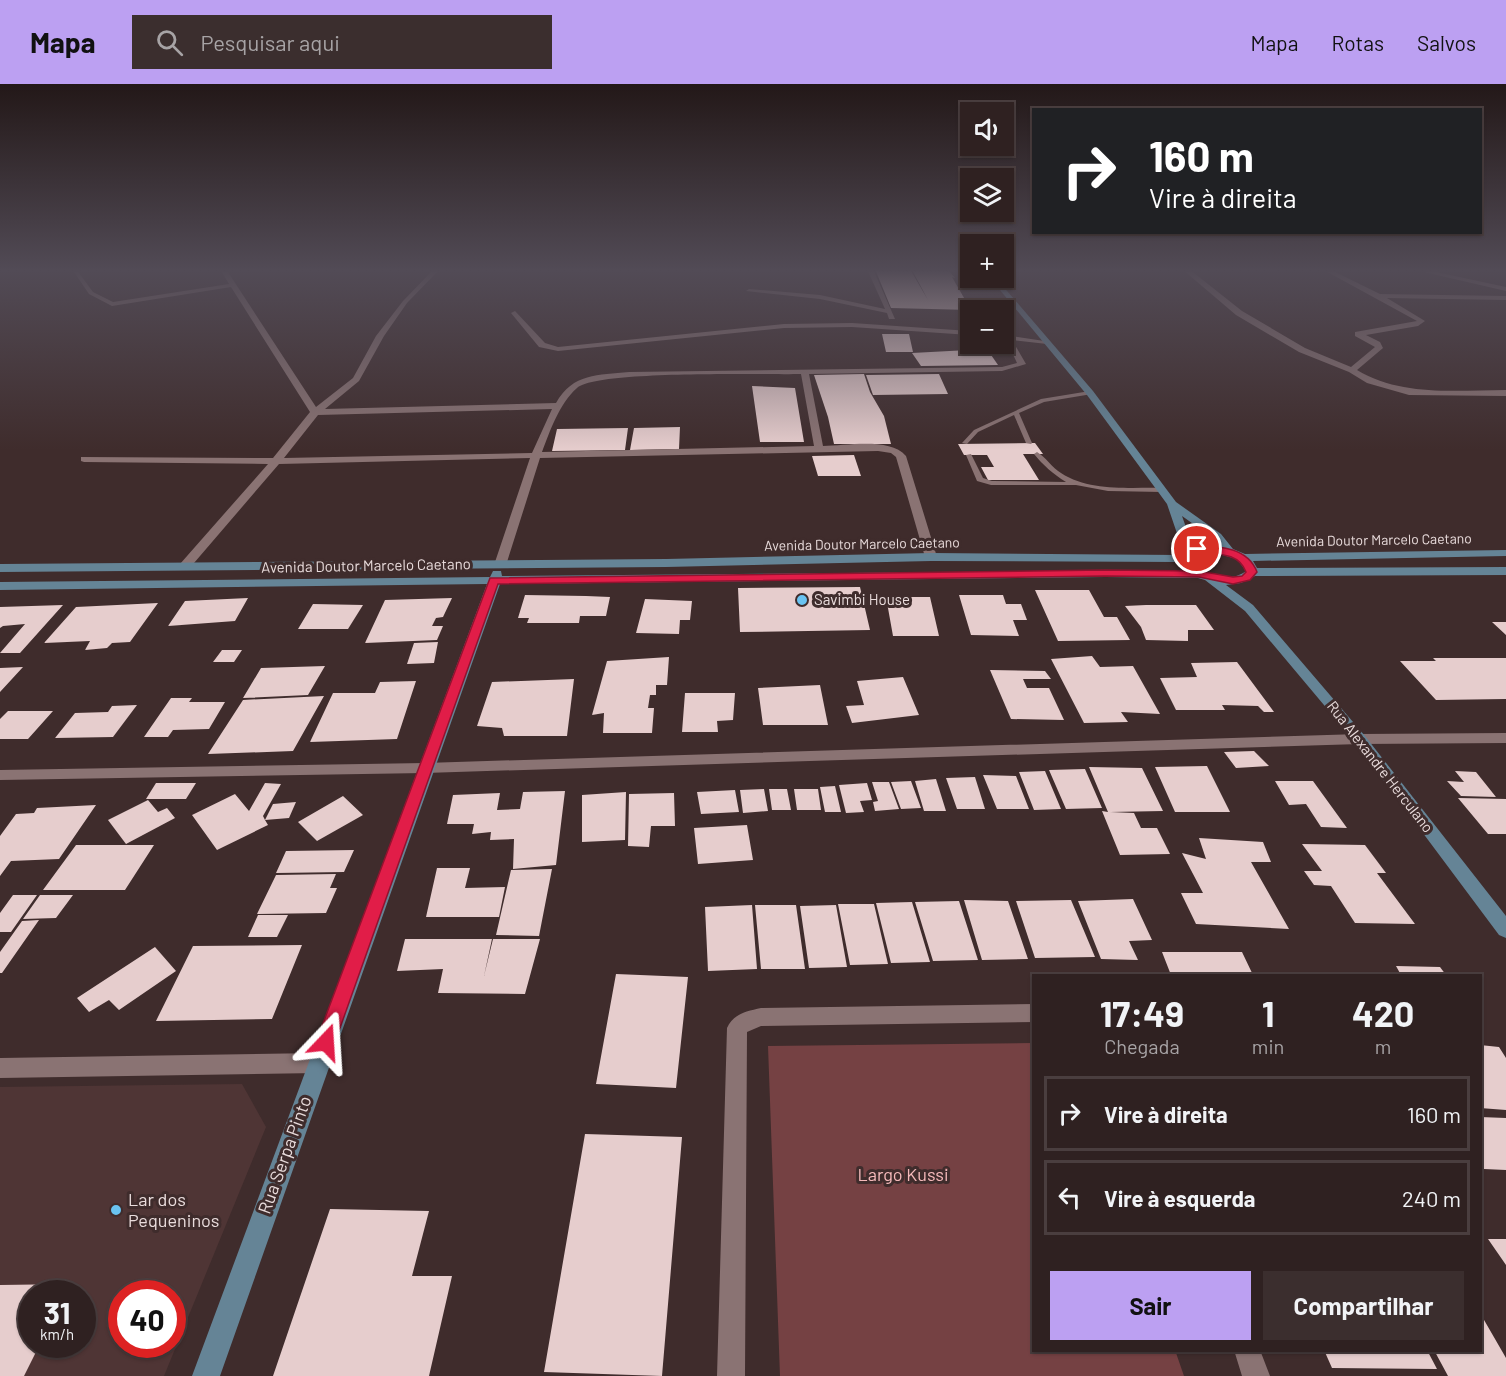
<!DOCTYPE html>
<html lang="pt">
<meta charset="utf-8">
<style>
body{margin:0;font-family:Barlow,sans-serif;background:#3b2e2e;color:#f1f3f6;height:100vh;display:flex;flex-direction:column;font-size:22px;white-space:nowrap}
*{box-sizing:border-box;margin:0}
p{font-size:20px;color:#a7a3a5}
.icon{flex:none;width:33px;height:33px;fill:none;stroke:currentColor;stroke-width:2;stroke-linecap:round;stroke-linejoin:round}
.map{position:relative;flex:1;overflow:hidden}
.sheet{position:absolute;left:1032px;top:890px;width:450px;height:378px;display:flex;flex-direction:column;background:#2f2121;border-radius:0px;box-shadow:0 2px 4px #0004,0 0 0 2px #4a3e3f}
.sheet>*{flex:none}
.banner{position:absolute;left:1032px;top:24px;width:450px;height:126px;border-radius:0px;box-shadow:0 2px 4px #0004,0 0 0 2px #4a3e3f;background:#202124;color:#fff;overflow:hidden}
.fabs{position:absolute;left:960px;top:18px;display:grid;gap:12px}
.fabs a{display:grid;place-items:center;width:54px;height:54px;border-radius:0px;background:#2f2121;box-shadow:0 2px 4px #0004,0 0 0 2px #4a3e3f;font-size:30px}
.speed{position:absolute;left:18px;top:1196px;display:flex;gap:12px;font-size:30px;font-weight:700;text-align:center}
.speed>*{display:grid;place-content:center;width:78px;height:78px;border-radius:50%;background:#2f2121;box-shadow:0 2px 4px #0004,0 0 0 2px #4a3e3f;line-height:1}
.speed small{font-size:15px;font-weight:400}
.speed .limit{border:9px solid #d22;background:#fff;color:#111}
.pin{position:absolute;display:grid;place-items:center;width:51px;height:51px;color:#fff;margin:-26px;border:3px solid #fff;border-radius:50%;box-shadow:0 2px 6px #0007}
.me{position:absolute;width:66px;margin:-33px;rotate:20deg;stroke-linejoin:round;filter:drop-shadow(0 0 4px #0008)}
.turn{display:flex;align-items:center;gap:21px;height:126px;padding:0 18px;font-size:27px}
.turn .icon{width:78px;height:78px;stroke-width:2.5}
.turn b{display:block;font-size:42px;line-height:51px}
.eta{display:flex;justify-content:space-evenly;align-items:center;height:102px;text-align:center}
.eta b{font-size:36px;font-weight:700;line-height:42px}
.button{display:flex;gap:12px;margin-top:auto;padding:12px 18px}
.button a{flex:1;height:69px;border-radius:0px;background:#bca0f2;color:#111;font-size:24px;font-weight:700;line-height:69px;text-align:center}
.button a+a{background:#3b2e2e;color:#f1f3f6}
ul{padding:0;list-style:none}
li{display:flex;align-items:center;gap:18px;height:75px;margin:0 12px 9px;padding:0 6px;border:3px solid #4a3e3f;border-radius:0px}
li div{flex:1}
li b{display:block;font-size:22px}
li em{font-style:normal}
header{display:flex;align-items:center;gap:36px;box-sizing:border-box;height:84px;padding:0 30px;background:#bca0f2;color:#111}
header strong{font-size:28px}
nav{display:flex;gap:33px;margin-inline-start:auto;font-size:21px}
.search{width:420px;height:54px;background:#3b2e2e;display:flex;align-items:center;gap:15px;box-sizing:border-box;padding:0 21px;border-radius:0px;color:#a7a3a5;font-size:22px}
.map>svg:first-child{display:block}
.built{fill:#4f3535;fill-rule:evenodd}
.green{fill:#754143}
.building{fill:#e6cdcd}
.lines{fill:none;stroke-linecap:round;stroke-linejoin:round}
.lane{fill:#8a7373;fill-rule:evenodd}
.street{fill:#8a7373;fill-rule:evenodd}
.secondary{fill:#658496;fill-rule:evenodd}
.route{fill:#e11d48;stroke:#92132f;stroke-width:1.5}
.poi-dot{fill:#6ac3f1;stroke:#3f2c2c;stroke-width:2}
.labels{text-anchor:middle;stroke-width:6;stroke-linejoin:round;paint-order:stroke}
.far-street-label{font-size:14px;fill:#e9dcdc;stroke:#3f2c2c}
.street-label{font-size:15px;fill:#e9dcdc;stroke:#3f2c2c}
.poi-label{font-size:15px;fill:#e9dcdc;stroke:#3f2c2c;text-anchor:start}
.near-street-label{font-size:18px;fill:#e9dcdc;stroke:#3f2c2c}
.near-park-label{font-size:18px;fill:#f6babb;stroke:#3f2c2c}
.near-poi-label{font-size:18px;fill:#e9dcdc;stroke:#3f2c2c;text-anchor:start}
</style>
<header>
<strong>Mapa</strong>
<div class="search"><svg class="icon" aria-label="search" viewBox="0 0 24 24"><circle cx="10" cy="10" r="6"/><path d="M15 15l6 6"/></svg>Pesquisar aqui</div>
<nav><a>Mapa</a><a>Rotas</a><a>Salvos</a></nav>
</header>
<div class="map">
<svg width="1506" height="1292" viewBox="0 0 1506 1292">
<rect width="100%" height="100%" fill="#3f2c2c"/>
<path class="built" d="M 242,1000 L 266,1043 L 164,1292 L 0,1292 L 0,1003 ZM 32,1209 L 82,1209 L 82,1260 L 32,1260 ZM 122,1209 L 172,1209 L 172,1260 L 122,1260 Z"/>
<path class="green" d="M 1033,959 L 1034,1266 L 1175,1266 L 1184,1292 L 780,1292 L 768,962 Z"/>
<path class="building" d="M 875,185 L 910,185 L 928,216 L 912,186 L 947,185 L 955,194 L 952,193 L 971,226 L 891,224 Z
M 882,250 L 909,250 L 913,268 L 886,268 Z
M 987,265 L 998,281 L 921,282 L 912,269 Z
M 864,290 L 870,308 L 884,332 L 891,360 L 834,360 L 828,333 L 814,291 Z
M 939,290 L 948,310 L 873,311 L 866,291 Z
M 752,302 L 795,304 L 804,358 L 760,358 Z
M 680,343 L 679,365 L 630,366 L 634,344 Z
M 628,344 L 625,366 L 552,367 L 557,345 Z
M 1035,359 L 1043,370 L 1023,370 L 1039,396 L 988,396 L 981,383 L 994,383 L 987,371 L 964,371 L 958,360 Z
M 854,371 L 861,392 L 818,392 L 812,372 Z
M 860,503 L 870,546 L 740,548 L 738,504 Z
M 1035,506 L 1089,506 L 1104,533 L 1117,533 L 1130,556 L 1058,557 Z
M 525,511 L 586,512 L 610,513 L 606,532 L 580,532 L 579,539 L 527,539 L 529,534 L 518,534 Z
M 959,511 L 1003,511 L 1006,520 L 1021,520 L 1027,536 L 1013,536 L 1019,552 L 971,551 Z
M 886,513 L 930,513 L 939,552 L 893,552 Z
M 248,514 L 235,537 L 168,542 L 185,517 Z
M 452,514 L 443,533 L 436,534 L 432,542 L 443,542 L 437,556 L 365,559 L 385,516 Z
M 645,515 L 692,517 L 690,536 L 680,536 L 679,550 L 636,549 Z
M 158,519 L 130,558 L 112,559 L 107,564 L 85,566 L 90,557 L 44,559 L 76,523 Z
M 313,520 L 363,521 L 348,545 L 298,545 Z
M 63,521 L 20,569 L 0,569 L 25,540 L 3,542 L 0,544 L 0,523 Z
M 1146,521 L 1196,521 L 1214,546 L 1188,546 L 1188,557 L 1146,556 L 1141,543 L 1125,522 Z
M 1492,538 L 1506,538 L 1506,551 Z
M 438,558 L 434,579 L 407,580 L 414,559 Z
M 222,566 L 242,566 L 234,578 L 213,578 Z
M 1092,572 L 1100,583 L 1133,582 L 1160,630 L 1121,628 L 1128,638 L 1084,639 L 1051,575 Z
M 669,573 L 667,601 L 656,601 L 656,611 L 650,611 L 648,624 L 654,624 L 652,649 L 603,649 L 604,629 L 592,631 L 607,577 Z
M 1433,574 L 1506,574 L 1506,615 L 1436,616 L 1400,577 L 1436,577 Z
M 1237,578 L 1274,628 L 1264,628 L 1258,622 L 1222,621 L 1225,626 L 1176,626 L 1160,594 L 1197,593 L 1191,579 Z
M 325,582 L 308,611 L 243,614 L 261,584 Z
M 23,583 L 0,608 L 0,584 Z
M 990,586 L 1045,587 L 1051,595 L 1023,595 L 1027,604 L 1049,604 L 1064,636 L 1011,635 Z
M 903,593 L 919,631 L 852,639 L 846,622 L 864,621 L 857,597 Z
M 574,595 L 567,652 L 504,652 L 502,644 L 477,642 L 492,598 Z
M 416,597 L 397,655 L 310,658 L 333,609 L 375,609 L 380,598 Z
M 820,601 L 828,641 L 763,641 L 758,604 Z
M 685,609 L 735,609 L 733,636 L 717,637 L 718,648 L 682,648 Z
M 324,612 L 293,667 L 208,670 L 243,616 Z
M 171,614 L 192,614 L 189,618 L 225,618 L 209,645 L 173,646 L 168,653 L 144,653 Z
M 137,621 L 113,653 L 55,654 L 75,629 L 108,628 L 112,622 Z
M 8,627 L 53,627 L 28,655 L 0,655 L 0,635 Z
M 1254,667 L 1269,682 L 1236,684 L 1224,668 Z
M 1207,682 L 1230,728 L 1175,728 L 1155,683 Z
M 1089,683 L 1142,684 L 1163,727 L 1110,728 L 1134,729 L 1141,744 L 1157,744 L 1170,770 L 1120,771 L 1102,727 L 1108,728 Z
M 1085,685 L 1102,724 L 1066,725 L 1049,686 Z
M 1045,687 L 1061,725 L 1034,726 L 1019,688 Z
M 1455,687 L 1476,688 L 1496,713 L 1461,712 L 1447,697 L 1464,698 Z
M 983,691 L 1016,692 L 1029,725 L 997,725 Z
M 975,693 L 985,725 L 957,725 L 946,694 Z
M 936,695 L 946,727 L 924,727 L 915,697 Z
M 911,697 L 921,724 L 901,725 L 891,698 Z
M 1275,697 L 1313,697 L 1347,744 L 1321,743 L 1306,720 L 1289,721 Z
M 872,698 L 889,698 L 899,725 L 875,727 L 873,718 L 878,717 Z
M 156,699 L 196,699 L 186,715 L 146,715 Z
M 265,699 L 281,700 L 263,732 L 265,736 L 273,720 L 296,718 L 289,734 L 265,736 L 268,741 L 217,766 L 192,731 L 235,710 L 249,727 Z
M 867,699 L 872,716 L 860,717 L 864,728 L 846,729 L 839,701 Z
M 835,702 L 841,728 L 825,728 L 820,703 Z
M 764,705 L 768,727 L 743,729 L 740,706 Z
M 769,705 L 787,705 L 791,726 L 772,726 Z
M 794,705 L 818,705 L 821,726 L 797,726 Z
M 735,706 L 739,728 L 701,730 L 697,708 Z
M 565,707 L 556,781 L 513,785 L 514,755 L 490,756 L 491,748 L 472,750 L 474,740 L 447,740 L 453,711 L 500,709 L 497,726 L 520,725 L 523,708 Z
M 626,708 L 625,756 L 582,758 L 582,711 Z
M 674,709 L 675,742 L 651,742 L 649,763 L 628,762 L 629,710 Z
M 343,712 L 363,731 L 317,757 L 298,738 Z
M 1458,714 L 1506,715 L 1506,750 L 1488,750 Z
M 148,716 L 158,728 L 167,724 L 175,734 L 126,760 L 108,736 Z
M 96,721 L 59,775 L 11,777 L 0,792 L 0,752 L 16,730 L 34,729 L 37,724 Z
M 747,741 L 753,776 L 698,780 L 694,744 Z
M 1199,754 L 1263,758 L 1271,778 L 1251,778 L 1289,845 L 1196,840 L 1181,809 L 1203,809 L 1182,769 L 1206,775 Z
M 1302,760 L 1365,761 L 1386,789 L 1377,789 L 1415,840 L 1355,839 L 1331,802 L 1314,801 L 1304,787 L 1322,787 Z
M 76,761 L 154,761 L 125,806 L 43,806 Z
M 354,766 L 344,788 L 276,789 L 286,767 Z
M 437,784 L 470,784 L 465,804 L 505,803 L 499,833 L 426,833 Z
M 552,785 L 539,852 L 496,851 L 511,786 Z
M 336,790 L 330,804 L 337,804 L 326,829 L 257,830 L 276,791 Z
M 13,811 L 37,811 L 11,848 L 0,848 L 0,829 Z
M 40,811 L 73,811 L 56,834 L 23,835 Z
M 1133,815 L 1152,856 L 1129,857 L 1138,876 L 1101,875 L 1078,817 Z
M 964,816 L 1008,817 L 1028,875 L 982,876 Z
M 1071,816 L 1095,873 L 1035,874 L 1016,817 Z
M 959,817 L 978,876 L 933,877 L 915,818 Z
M 912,818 L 930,878 L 891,879 L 876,819 Z
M 838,820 L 874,820 L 888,880 L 850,881 Z
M 752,821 L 757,885 L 708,887 L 705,823 Z
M 755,821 L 796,821 L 805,885 L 761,885 Z
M 836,821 L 847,883 L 809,884 L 800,822 Z
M 258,831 L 288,831 L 277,853 L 248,853 Z
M 39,836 L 2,889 L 0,889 L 0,868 L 22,837 Z
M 405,855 L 492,855 L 484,892 L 493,855 L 540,855 L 525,910 L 438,909 L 443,885 L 397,887 Z
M 302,861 L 272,935 L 156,937 L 193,862 Z
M 155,863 L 176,887 L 119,926 L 109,916 L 89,928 L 77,914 Z
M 1162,868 L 1242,868 L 1253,891 L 1171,891 Z
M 1396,882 L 1440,883 L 1446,891 L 1401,891 Z
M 616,890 L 688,893 L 676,1004 L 596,1000 Z
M 1480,961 L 1499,963 L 1506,974 L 1506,1026 L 1480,1024 Z
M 1480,1033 L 1506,1034 L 1506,1086 L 1484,1085 L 1480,1079 Z
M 585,1050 L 682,1053 L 662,1292 L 544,1288 Z
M 330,1125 L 429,1127 L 412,1192 L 452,1192 L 429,1292 L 273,1292 Z
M 1488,1155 L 1506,1155 L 1506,1181 Z
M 70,1200 L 65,1209 L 32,1209 L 32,1260 L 40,1260 L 24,1292 L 0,1292 L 0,1201 Z
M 1480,1229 L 1506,1274 L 1506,1292 L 1448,1292 L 1434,1266 L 1480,1266 Z
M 1324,1266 L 1427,1266 L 1437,1285 L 1332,1284 Z"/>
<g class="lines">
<path class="lane" d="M 1090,307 L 1093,309 L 1092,310 L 1044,318 L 1019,329 L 1032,359 L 1031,360 L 1026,359 L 1014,331 L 978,348 L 967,360 L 962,359 L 974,346 L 1041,315 Z
M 1037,368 C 1046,373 1052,384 1061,389 C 1090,408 1129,403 1162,404 L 1166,406 L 1162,408 L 1108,407 L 1076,401 L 991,401 L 977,397 L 966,371 L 971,370 L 983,394 L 992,397 L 1066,398 C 1053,390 1043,381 1034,370 Z"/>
<path class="street" d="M 72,185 L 76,185 L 93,208 L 113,218 L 229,200 L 220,185 L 226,185 L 316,323 L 353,294 L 376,252 L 403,217 L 434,185 L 440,185 L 407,219 L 384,252 L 359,297 L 325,325 L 556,319 C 573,289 598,291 629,288 L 1002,283 L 1017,279 L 1004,251 L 1051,258 L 1047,260 L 1012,256 L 1026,280 L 1002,287 L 809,290 L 823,362 C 847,362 889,353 906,372 L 937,473 L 935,475 L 931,477 L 925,473 L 896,373 L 891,369 L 878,367 L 540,374 L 507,478 L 501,482 L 495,478 L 530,374 L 279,380 L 188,486 L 180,486 L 180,480 L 268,380 L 84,378 L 81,377 L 81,373 L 273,374 L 310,328 L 231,203 L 112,222 L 89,210 ZM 801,290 L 814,362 L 542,368 C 550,347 559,320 577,304 C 597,286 765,291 801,290 ZM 552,325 L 532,369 L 284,374 L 318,331 Z
M 867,185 L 873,185 L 895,235 L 889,235 L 887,229 L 820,215 L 746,207 L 749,205 L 820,211 L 885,225 Z
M 1182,185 L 1189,185 L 1242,227 L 1305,264 L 1351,283 L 1375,263 L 1355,252 L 1355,248 L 1417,237 L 1322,185 L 1329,185 L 1380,210 L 1506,212 L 1506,216 L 1387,214 L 1425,237 L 1418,242 L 1366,251 L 1380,258 L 1383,264 L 1357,286 C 1402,313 1456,306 1506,306 L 1506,312 L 1409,311 L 1367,299 L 1349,288 L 1299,268 L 1236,231 Z
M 1411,185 L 1422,185 L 1506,203 L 1506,207 Z
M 515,227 L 545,259 L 558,263 L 784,240 L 852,239 L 970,247 L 970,251 L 852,243 L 784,244 L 558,267 L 539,263 L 511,229 Z
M 1506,649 L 1506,659 L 1360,660 L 425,689 L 0,696 L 0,686 L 425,679 L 1360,650 Z
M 1034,920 L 1034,938 L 761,942 L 747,948 L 745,1292 L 717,1292 L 727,944 C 733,930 747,927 761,924 Z
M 318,969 L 326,972 L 329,979 L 326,986 L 318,989 L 0,994 L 0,974 Z
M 1234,1266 L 1260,1266 L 1270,1292 L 1242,1292 Z"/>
<path class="secondary" d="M 990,194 L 996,194 L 1093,307 L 1176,418 L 1221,450 L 1233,465 L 1245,470 L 1506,466 L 1506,472 L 1253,477 L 1257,484 L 1506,483 L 1506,491 L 1255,492 L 1241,499 L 1226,501 L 1253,521 L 1365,652 L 1506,832 L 1506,854 L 1499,851 L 1355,658 L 1245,527 L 1205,496 L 1198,494 L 1105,493 L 500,500 L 220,1292 L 192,1292 L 487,500 L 0,506 L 0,498 L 490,493 L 493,487 L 501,487 L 502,492 L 1186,486 L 1180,478 L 931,477 L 666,483 L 0,488 L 0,480 L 666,475 L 931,469 L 1180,471 L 1183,467 L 1167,420 L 1087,311 ZM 1182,432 L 1213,454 L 1219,462 L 1208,461 L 1193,463 ZM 1208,467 L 1237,475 L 1246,487 C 1230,500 1200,491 1190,475 L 1193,470 Z"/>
</g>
<linearGradient id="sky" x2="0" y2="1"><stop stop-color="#231818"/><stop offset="0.51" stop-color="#524b56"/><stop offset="1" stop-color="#524b56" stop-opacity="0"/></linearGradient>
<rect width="1506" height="366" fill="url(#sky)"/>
<path class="route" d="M 1197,462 C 1221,462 1248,464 1257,488 L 1250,496 L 1233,500 L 1199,493 L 1105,492 L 498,500 L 335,958 L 333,964 L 326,966 L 319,964 L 316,958 L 490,494 L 1105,486 L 1199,487 L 1233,493 L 1242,492 L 1246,488 C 1238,466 1212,471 1193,467 L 1192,465 Z"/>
<g class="poi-dot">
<circle cx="802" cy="516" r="6"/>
<circle cx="116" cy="1126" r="6"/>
</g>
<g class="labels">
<g class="far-street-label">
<text transform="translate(1374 456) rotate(-1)" y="5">Avenida Doutor Marcelo Caetano</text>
<text transform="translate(862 460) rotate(-1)" y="5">Avenida Doutor Marcelo Caetano</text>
</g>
<g class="street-label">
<text transform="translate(366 482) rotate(-1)" y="5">Avenida Doutor Marcelo Caetano</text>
<text transform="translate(1380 683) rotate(52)" y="5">Rua Alexandre Herculano</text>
</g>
<g class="poi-label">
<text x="814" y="521">Savimbi House</text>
</g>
<g class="near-street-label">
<text transform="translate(285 1071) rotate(-70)" y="6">Rua Serpa Pinto</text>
</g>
<g class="near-park-label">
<text x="903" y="1097">Largo Kussi</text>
</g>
<g class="near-poi-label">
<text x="128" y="1122">Lar dos<tspan x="128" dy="21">Pequeninos</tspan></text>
</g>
</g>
</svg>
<div class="fabs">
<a><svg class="icon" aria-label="sound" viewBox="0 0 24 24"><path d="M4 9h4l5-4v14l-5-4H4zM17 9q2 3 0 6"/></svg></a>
<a><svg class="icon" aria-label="layers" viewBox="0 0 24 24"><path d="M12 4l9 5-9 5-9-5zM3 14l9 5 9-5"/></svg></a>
<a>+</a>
<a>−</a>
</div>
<div class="speed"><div>31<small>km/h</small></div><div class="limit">40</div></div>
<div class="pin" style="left:1197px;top:465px;background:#d93025"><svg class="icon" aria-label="arrive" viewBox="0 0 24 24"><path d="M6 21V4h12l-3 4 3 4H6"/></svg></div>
<svg class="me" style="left:326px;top:958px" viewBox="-20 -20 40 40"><path d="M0-17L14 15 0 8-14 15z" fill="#e11d48" stroke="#fff" stroke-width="4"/></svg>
<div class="banner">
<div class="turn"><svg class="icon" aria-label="right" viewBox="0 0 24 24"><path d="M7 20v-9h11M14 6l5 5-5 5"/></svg><div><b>160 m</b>Vire à direita</div></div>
</div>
<section class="sheet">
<div class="eta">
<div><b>17:49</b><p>Chegada</p></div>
<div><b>1</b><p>min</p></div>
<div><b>420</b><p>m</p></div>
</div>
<ul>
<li><svg class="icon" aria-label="right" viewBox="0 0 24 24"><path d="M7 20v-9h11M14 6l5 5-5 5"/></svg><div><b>Vire à direita</b></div><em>160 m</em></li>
<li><svg class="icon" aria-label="left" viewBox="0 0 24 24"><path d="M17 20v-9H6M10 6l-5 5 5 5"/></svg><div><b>Vire à esquerda</b></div><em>240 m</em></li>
</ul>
<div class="button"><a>Sair</a><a>Compartilhar</a></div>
</section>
</div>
